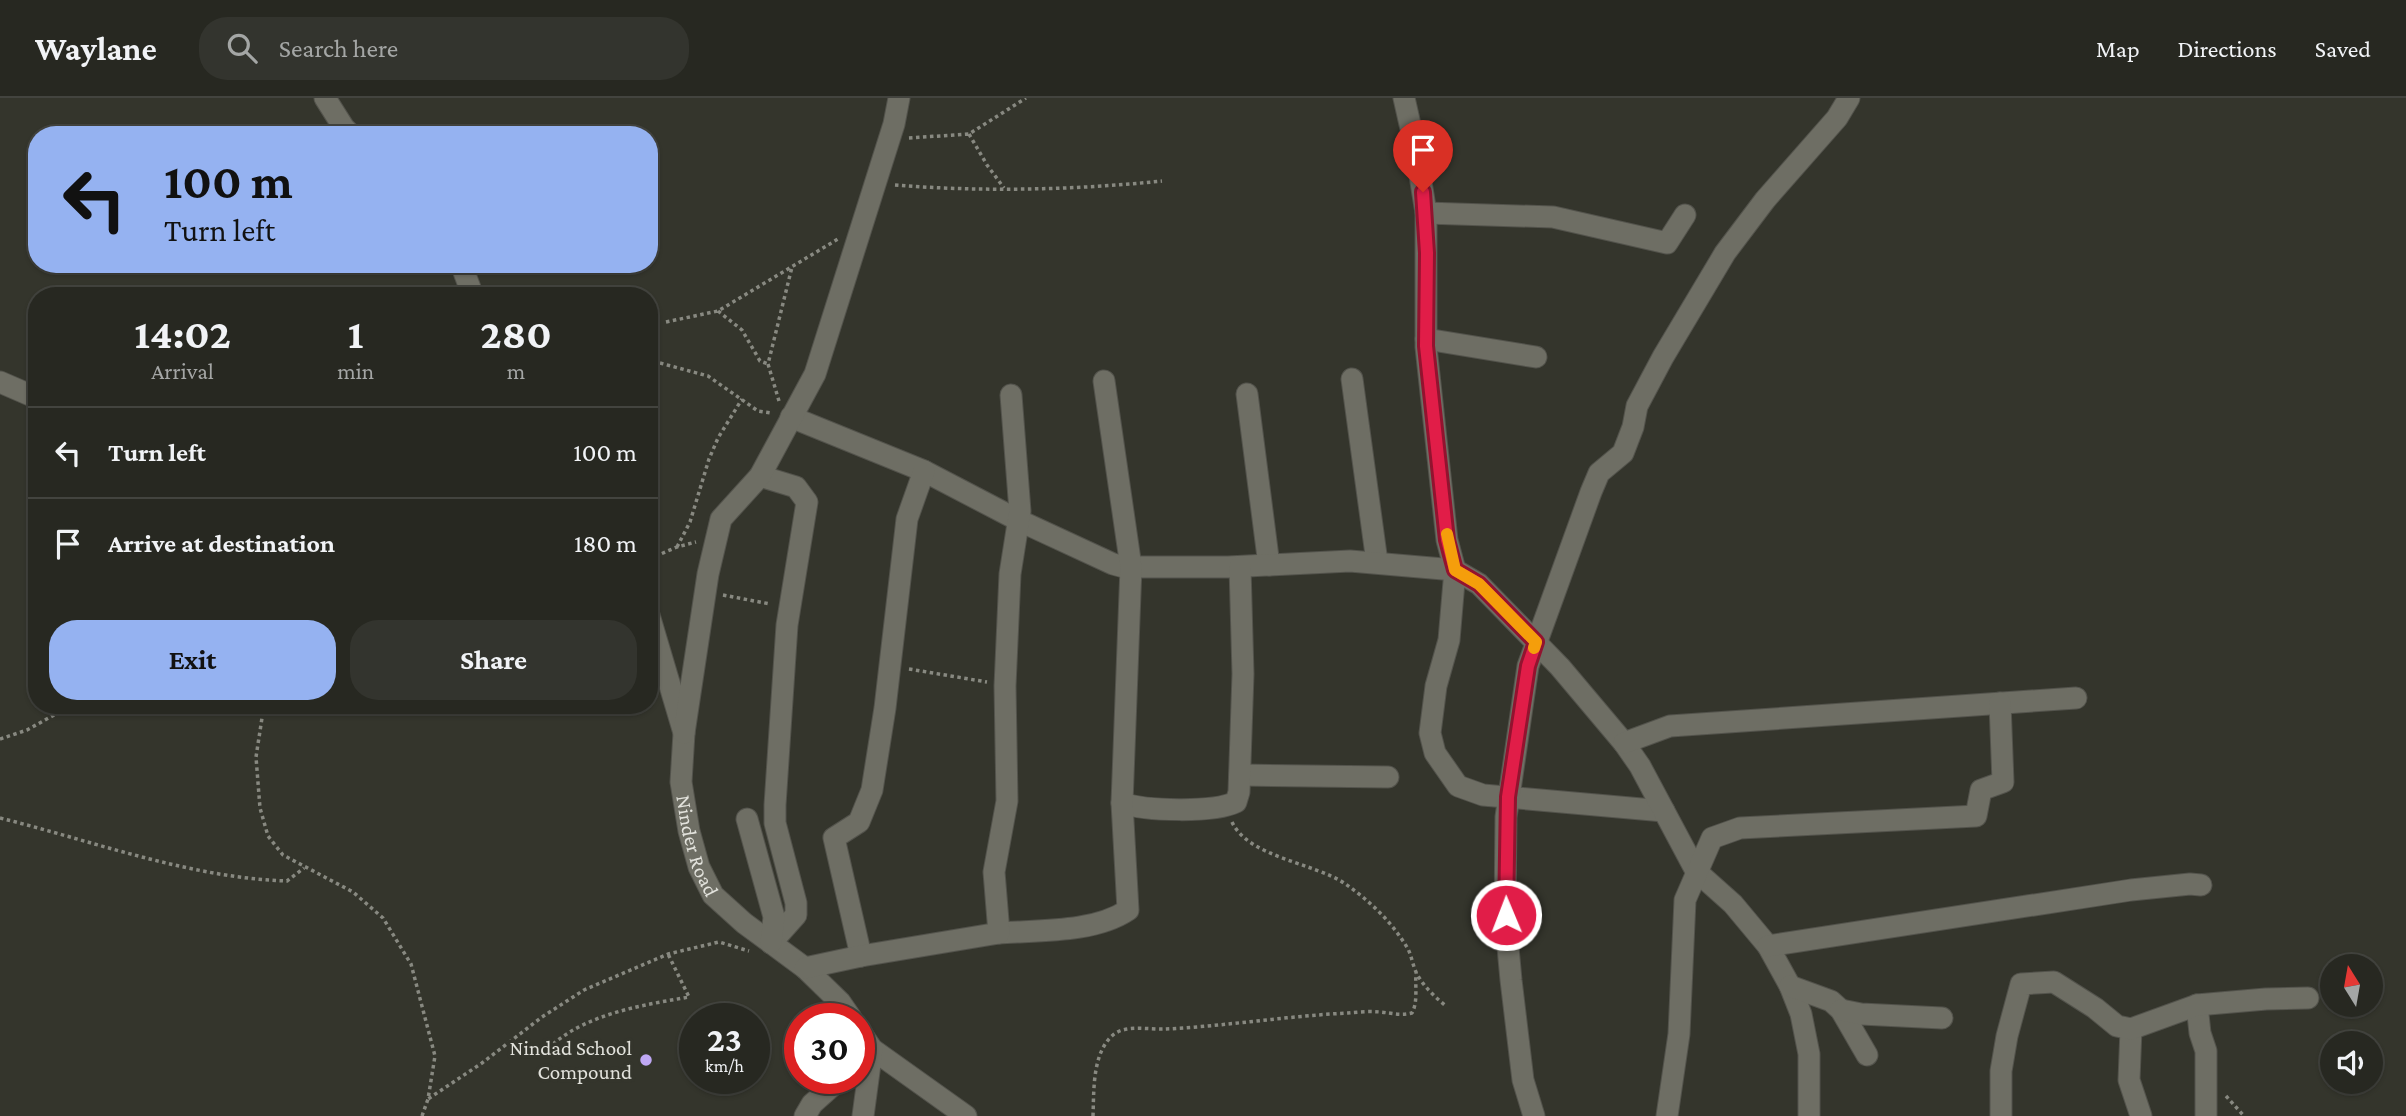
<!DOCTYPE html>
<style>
body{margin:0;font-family:"Crimson Pro",serif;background:#33342e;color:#f1f3f6;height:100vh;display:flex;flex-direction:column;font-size:26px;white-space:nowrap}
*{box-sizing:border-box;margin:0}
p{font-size:23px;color:#a4a6a5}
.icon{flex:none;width:38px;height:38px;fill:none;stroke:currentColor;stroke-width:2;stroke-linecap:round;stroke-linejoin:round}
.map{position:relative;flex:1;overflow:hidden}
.side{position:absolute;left:28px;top:189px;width:630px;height:427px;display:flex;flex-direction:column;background:#272821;border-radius:28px;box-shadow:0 2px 5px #0004,0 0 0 2px #43443f}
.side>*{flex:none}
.banner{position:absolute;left:28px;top:28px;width:630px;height:147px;border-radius:28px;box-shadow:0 2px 5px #0004,0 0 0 2px #43443f;background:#95b2f1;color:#111;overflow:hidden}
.needle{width:46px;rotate:349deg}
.tools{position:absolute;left:2320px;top:856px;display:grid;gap:14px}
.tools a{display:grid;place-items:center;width:63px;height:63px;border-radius:50%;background:#272821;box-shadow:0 2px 5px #0004,0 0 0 2px #43443f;font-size:35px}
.speed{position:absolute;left:679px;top:905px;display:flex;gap:14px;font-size:35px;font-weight:700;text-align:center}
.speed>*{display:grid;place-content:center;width:91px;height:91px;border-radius:50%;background:#272821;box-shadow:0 2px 5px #0004,0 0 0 2px #43443f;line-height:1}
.speed small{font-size:18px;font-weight:400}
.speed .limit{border:10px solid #d22;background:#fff;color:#111}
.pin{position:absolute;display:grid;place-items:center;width:60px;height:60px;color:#fff;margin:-72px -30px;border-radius:50% 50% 50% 0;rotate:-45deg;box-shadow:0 0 7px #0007}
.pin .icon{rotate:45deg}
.me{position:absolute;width:77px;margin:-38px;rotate:359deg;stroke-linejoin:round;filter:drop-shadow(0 0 5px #0008)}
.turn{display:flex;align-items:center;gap:24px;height:147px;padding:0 21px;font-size:32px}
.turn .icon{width:91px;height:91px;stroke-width:2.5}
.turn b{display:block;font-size:49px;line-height:60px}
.eta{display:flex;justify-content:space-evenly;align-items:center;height:119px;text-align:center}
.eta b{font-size:42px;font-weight:700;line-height:49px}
.button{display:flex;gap:14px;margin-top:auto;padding:14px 21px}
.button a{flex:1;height:80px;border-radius:28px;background:#95b2f1;color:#111;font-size:28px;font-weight:700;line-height:80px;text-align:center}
.button a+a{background:#33342e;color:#f1f3f6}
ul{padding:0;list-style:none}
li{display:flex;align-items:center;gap:21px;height:91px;padding:0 21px;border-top:2px solid #43443f}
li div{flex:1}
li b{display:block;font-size:26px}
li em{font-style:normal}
header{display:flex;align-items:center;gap:42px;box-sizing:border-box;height:98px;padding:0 35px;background:#272821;border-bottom:2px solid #43443f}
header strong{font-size:33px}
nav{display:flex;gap:38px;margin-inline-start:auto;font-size:24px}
.search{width:490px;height:63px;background:#33342e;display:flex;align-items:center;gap:18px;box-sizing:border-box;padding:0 24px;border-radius:28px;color:#a4a6a5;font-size:26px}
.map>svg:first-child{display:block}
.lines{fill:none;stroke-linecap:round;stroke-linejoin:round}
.minor-casing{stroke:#53534c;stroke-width:23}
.path{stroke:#888981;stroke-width:3.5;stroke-dasharray:3.5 3.5;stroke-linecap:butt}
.minor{stroke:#6e6e64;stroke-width:21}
.route-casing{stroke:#92132f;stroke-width:18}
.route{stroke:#e11d48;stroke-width:12}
.slow{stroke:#f59e0b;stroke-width:12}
.poi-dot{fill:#bfa8f4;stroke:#34352c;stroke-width:2.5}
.labels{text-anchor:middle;stroke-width:7;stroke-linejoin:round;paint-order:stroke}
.street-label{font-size:21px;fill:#e2e2dc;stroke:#34352c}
.poi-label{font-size:21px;fill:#e2e2dc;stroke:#34352c;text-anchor:end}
</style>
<header>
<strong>Waylane</strong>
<div class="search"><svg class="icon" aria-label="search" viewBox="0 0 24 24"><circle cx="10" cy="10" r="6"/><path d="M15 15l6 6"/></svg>Search here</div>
<nav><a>Map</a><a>Directions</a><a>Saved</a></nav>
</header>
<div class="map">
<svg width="2406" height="1018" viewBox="0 0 2406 1018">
<rect width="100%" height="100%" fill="#34352c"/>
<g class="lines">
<g class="minor-casing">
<g id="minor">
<path d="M 325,0 L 344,30 L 351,37"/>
<path d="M 1404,0 L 1416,53 L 1426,115 L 1426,249 L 1447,442 L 1455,472 L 1449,542 L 1436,588 L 1430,635 L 1435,655 L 1458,688 L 1483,697 L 1664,713"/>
<path d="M 1426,115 L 1553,119 L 1667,145 L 1685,117"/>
<path d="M 461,166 L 473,198"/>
<path d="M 1426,241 L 1536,259"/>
<path d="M 1352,281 L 1377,464"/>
<path d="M 0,284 L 37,300"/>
<path d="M 1247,296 L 1269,467"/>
<path d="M 791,319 L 924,373 L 1018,422 L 1113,466 L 1124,469 L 1228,469 L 1350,463 L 1455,472 L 1479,486 L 1560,569 L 1624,645 L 1640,668 L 1696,773 L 1733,806 L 1768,848 L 1790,888 L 1801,916 L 1809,956 L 1809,1018"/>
<path d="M 760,378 L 796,389 L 807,404 L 787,527 L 775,707 L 775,725 L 796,805 L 796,817 L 771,845"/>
<path id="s1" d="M 649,517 L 684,635 L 681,684 L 689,733 L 699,769 L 713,797 L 744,825 L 805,870 L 840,904 L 851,920"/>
<path d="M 684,635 L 708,476 L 721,421 L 760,378 L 815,276 L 894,26 L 899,0"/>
<path d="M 1624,645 L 1670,628 L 2076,600"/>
<path d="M 1240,677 L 1388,679"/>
<path d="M 1122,705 C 1145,713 1214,715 1236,704 L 1239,694 L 1243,576 L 1240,469"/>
<path d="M 747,721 L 774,819 L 771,845"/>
<path d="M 999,835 C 1039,832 1094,835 1128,812 L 1122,705 L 1131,469 L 1104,283"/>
<path d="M 1768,848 L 2131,792 L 2190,786 L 2201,787"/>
<path d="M 861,858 L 834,740 L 859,724 L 872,692 L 885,610 L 907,421 L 924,373"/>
<path d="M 805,870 L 861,858 L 999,835 L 994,774 L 1007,703 L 1005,588 L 1010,476 L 1020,413 L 1011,297"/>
<path d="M 1790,888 L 1831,903 L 1841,912 L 1867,957"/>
<path d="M 2197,907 L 2200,935 L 2206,953 L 2206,1018"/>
<path d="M 1841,912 L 1861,916 L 1942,920"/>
<path d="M 2131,931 L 2129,982 L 2141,1018"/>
<path d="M 859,932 L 872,951 L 966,1018"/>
<path d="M 805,1018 L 812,1006 L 841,980"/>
<path d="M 863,1018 L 872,951"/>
<path d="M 1534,1018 L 1523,982 L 1511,882 L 1505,817 L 1506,719 L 1528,568 L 1591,394 L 1599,375 L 1623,355 L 1633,329 L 1637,308 L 1663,259 L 1725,155 L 1765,102 L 1837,20 L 1849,0"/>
<path d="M 1667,1018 L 1679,936 L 1685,802 L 1712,740 L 1740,730 L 1976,718 L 1981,692 L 2003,684 L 2000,605"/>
<path d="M 2001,1018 L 2001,973 L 2007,938 L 2021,886 L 2054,884 L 2095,910 L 2117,928 L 2131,931 L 2197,907 L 2266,901 L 2308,900"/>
</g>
</g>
<path class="path" d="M 969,36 L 987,67 L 1004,90
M 909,40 L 969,36 L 1026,0
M 895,87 C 981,94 1075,92 1162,83
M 718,213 L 742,232 L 760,263 L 768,266
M 666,224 L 718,213 L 838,141
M 660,265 L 708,278 L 758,313 L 772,315
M 779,303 L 768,266 L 792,169
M 677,449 L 690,424 L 709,361 L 718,340 L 742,301
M 649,461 L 677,449 L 696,444
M 723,497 L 770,506
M 909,571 L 987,584
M 264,607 L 256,659 L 260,710 L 268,738 L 283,757 L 353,794 L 383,820 L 411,866 L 435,958 L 428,1001 L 482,965 L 542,919 L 584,892 L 668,856 L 719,844 L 749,853
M 0,641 L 27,632 L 72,607
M 0,720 C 93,743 190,780 287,783 L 304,770
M 1232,724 C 1248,759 1314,765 1344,785 C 1369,802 1393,825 1408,851 C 1412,859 1413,869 1417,876 C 1424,889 1435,899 1446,908
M 553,946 C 590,915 643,907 689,899 L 668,856
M 2226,998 L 2244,1018
M 422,1018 L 428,1001
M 1093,1018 C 1094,993 1092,955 1113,937 C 1126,926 1150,932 1166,931 C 1226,928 1287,918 1348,915 C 1358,914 1370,913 1380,914 C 1392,915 1400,918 1412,915 C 1418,904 1415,889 1416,875"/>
<use href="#minor" class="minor"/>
</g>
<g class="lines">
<g class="route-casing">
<path id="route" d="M 1423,94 L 1427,155 L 1426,248 L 1447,442 L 1455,472 L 1479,486 L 1536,544 L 1528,568 L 1508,699 L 1506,817"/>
</g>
<use href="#route" class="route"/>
<path class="slow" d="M 1447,436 L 1455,472 L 1479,486 L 1536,544 L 1534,550"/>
</g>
<circle class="poi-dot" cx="646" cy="962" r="7"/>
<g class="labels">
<g class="street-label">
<text dy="7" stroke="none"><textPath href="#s1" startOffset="238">Ninder Road</textPath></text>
</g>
<g class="poi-label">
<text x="632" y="957">Nindad School<tspan x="632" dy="24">Compound</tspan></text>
</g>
</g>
</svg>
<div class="tools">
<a><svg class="needle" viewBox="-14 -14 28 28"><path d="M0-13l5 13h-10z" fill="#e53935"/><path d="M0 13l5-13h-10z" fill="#a4a6a5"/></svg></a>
<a><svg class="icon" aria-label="sound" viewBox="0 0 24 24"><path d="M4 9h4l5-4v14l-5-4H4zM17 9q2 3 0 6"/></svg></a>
</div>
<div class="speed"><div>23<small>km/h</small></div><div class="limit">30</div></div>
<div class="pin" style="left:1423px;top:94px;background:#d93025"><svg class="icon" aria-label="arrive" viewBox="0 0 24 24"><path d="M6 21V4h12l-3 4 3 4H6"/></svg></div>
<svg class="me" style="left:1506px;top:817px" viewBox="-20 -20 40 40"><circle r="17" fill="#e11d48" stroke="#fff" stroke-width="3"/><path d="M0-11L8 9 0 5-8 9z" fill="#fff"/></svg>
<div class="banner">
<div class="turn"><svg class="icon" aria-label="left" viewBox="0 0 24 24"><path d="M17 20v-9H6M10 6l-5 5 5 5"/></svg><div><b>100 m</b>Turn left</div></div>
</div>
<section class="side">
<div class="eta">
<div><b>14:02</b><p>Arrival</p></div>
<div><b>1</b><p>min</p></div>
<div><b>280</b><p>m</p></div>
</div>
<ul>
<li><svg class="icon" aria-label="left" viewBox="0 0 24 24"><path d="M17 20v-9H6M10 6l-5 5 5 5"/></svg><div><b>Turn left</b></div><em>100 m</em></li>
<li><svg class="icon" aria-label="arrive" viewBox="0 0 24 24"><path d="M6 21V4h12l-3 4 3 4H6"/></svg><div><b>Arrive at destination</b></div><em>180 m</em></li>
</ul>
<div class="button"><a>Exit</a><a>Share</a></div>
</section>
</div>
